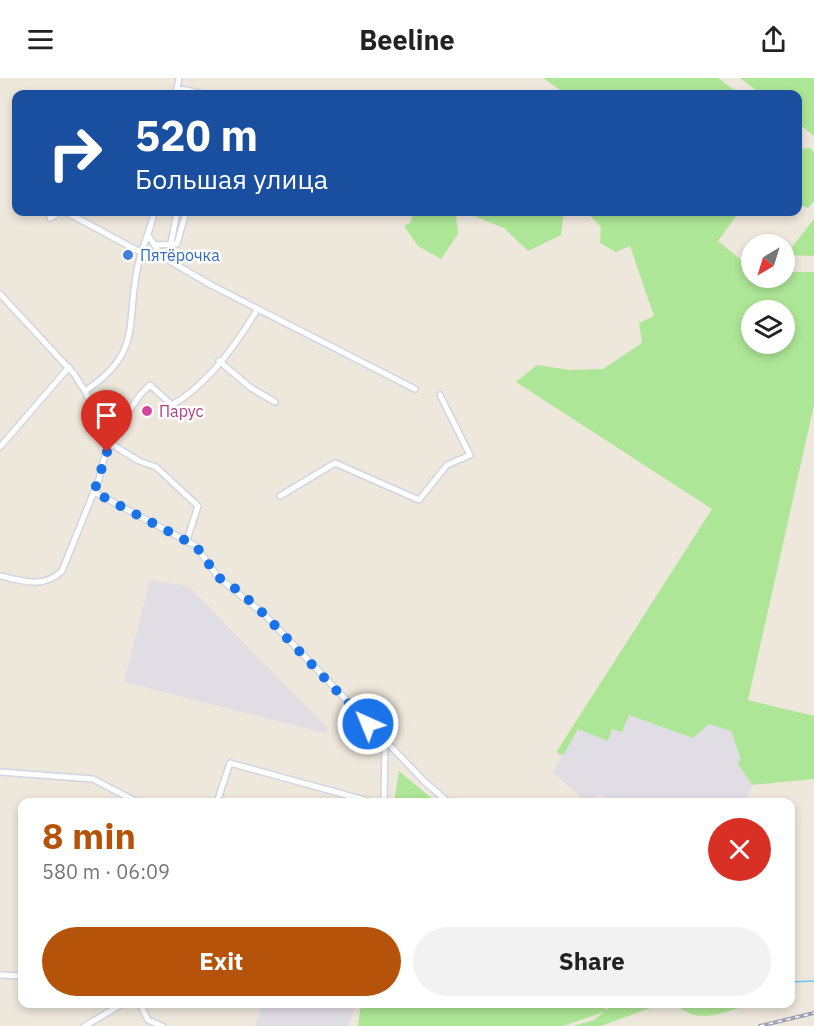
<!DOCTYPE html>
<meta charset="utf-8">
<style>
body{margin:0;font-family:"IBM Plex Sans",sans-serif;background:#f2f2f2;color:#222;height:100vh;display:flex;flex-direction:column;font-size:22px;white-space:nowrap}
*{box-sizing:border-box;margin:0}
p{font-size:20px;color:#767676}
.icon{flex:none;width:33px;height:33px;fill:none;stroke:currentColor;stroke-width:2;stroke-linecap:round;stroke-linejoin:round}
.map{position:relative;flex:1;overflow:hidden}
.panel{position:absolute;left:18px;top:720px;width:777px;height:210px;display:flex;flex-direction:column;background:#fff;border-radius:12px;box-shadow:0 3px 9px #0003}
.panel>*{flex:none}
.guide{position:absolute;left:12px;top:12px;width:790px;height:126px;border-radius:12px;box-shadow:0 3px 9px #0003;background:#1a4fa0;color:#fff;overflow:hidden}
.needle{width:39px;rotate:218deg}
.fabs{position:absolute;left:741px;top:156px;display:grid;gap:12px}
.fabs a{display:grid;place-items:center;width:54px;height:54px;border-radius:50%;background:#fff;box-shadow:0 3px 9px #0003;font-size:30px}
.pin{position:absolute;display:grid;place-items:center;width:51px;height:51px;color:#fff;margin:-62px -26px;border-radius:50% 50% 50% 0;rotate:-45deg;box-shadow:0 0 6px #0007}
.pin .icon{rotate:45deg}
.me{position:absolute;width:66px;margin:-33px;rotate:316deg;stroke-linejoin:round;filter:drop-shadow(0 0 4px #0008)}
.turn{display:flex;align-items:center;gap:21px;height:126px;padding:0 24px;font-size:27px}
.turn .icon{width:78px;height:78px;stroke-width:2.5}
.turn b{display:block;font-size:42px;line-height:51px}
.round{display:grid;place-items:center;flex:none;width:63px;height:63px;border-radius:32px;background:#f2f2f2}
.summary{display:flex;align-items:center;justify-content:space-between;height:102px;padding:0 24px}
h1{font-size:36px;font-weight:800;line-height:45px;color:#b45309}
.action{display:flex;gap:12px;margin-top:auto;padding:12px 24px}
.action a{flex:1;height:69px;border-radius:36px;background:#b45309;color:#fff;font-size:24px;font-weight:800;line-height:69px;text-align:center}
.action a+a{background:#f2f2f2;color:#222}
header{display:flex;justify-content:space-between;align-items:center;height:78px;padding:0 24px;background:#fff;font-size:27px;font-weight:800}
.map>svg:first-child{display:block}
.industrial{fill:#e0dde5}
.green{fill:#ade696;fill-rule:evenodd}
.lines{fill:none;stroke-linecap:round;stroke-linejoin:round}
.stream{stroke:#6bc8f4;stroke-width:1.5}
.minor-casing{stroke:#d1d4e4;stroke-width:8}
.minor{stroke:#fff;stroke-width:5}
.rail-casing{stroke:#9fa1b6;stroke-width:4}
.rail{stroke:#fff;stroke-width:1.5;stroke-dasharray:4.5;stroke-linecap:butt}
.route{stroke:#1a73e8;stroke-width:10;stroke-dasharray:0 18}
.shop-dot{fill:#3f7fe0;stroke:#fff;stroke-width:2}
.hotel-dot{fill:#d1479c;stroke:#fff;stroke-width:2}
.labels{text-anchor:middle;stroke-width:5;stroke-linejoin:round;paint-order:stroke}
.shop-label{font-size:16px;fill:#366cbe;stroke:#fff;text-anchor:start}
.hotel-label{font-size:16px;fill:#b23c85;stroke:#fff;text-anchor:start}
</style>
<header><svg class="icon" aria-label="menu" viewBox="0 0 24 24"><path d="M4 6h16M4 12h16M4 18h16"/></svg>Beeline<svg class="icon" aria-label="share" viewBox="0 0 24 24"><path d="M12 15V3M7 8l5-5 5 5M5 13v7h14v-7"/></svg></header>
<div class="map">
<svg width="814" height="948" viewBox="0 0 814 948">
<rect width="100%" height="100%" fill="#ede7dc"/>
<path class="industrial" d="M 150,502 L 188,508 L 328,651 L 324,655 L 124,604 Z
M 628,637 L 693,660 L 709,646 L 731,653 L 741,682 L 737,684 L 752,707 L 745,724 L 614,724 L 600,717 L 587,724 L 552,694 L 578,651 L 607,662 L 612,651 Z
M 263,926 L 356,926 L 348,948 L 255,948 Z"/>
<path class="green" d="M 543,0 L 718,0 L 740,16 L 566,16 Z
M 740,0 L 814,0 L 814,58 L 798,45 L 798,16 L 761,16 Z
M 810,70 L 814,74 L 814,123 L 808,130 L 798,126 L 798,71 Z
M 414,134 L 462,134 L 456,136 L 458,156 L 441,181 L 418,168 L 404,148 L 410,145 Z
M 464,134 L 564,134 L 561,157 L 528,173 L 504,150 Z
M 587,134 L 739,134 L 718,163 L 751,190 L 752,200 L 784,200 L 785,194 L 814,194 L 814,327 L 748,622 L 814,638 L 814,701 L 752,707 L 737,684 L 741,682 L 731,653 L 709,646 L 693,660 L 629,637 L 622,654 L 612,651 L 608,663 L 578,651 L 564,676 L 559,677 L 557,673 L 712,431 L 516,304 L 537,287 L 569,292 L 603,291 L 642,265 L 639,245 L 654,238 L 630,168 L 616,174 L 600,165 L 601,149 ZM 784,232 L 784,266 L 752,266 L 752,232 Z
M 814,141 L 814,178 L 786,177 Z
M 399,693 L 436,724 L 394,724 Z
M 361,926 L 598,926 L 607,932 L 609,926 L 661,926 L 601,948 L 573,948 L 594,942 L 604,934 L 563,948 L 358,948 Z
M 676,926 L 751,926 C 725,934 697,948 676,926 Z"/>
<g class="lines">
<path class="stream" d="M 790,904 L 814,903"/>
<g class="minor-casing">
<path id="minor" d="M 177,10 L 203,16
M 176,16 L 179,0
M 66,134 L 142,175
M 50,140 L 60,134
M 149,159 L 163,179 L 211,207 L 415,311
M 171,165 L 177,134
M 154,167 L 177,166 L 186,134
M 0,216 L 74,296 L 85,313 L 108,364 L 99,401 L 62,493 C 43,511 23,503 0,498
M 219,283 L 251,310 L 275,324
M 85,313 C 144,274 125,246 138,187 C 142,168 151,152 154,134
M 108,363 L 140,317 L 150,307 L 172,327 C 207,307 236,267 257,232
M 108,364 L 139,383 L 156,389 L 198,428 L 187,462
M 0,369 L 69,289
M 94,414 L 196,468 L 218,499 L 265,537 L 425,704 L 448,724
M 280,418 L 335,385 L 419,422 L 447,387 L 470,377 L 440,317
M 0,694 L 93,701 L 137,724
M 217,724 L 230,685 L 372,724
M 384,724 L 385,663
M 0,897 L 22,898
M 140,926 L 148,942 L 162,948
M 85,948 L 122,926"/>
</g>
<use href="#minor" class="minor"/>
<g class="rail-casing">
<path id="rail" d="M 760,948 L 814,935"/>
</g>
<use href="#rail" class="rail"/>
</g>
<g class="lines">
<path class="route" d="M 107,374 L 94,414 L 196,468 L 218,499 L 240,514 L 265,537 L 368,646"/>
</g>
<circle class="shop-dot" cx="128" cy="177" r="6"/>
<circle class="hotel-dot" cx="147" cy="333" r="6"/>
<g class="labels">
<g class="shop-label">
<text x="140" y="183">Пятёрочка</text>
</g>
<g class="hotel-label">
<text x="159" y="339">Парус</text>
</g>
</g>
</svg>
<div class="fabs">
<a><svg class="needle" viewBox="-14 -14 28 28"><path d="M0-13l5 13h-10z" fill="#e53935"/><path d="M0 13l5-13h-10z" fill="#767676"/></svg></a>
<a><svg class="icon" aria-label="layers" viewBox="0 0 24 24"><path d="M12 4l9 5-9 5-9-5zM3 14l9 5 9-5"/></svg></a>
</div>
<div class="pin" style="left:107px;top:374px;background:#d93025"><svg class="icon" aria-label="arrive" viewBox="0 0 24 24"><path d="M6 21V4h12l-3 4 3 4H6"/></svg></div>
<svg class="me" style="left:368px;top:646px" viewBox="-20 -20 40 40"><circle r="17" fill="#1a73e8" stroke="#fff" stroke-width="3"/><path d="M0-11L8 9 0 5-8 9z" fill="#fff"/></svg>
<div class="guide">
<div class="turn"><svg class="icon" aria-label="right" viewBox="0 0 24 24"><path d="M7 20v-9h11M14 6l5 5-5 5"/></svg><div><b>520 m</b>Большая улица</div></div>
</div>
<section class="panel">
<div class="summary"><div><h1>8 min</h1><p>580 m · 06:09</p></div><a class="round" style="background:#d93025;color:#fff"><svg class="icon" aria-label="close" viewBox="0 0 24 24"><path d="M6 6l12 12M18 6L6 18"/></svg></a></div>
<div class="action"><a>Exit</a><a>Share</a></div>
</section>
</div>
